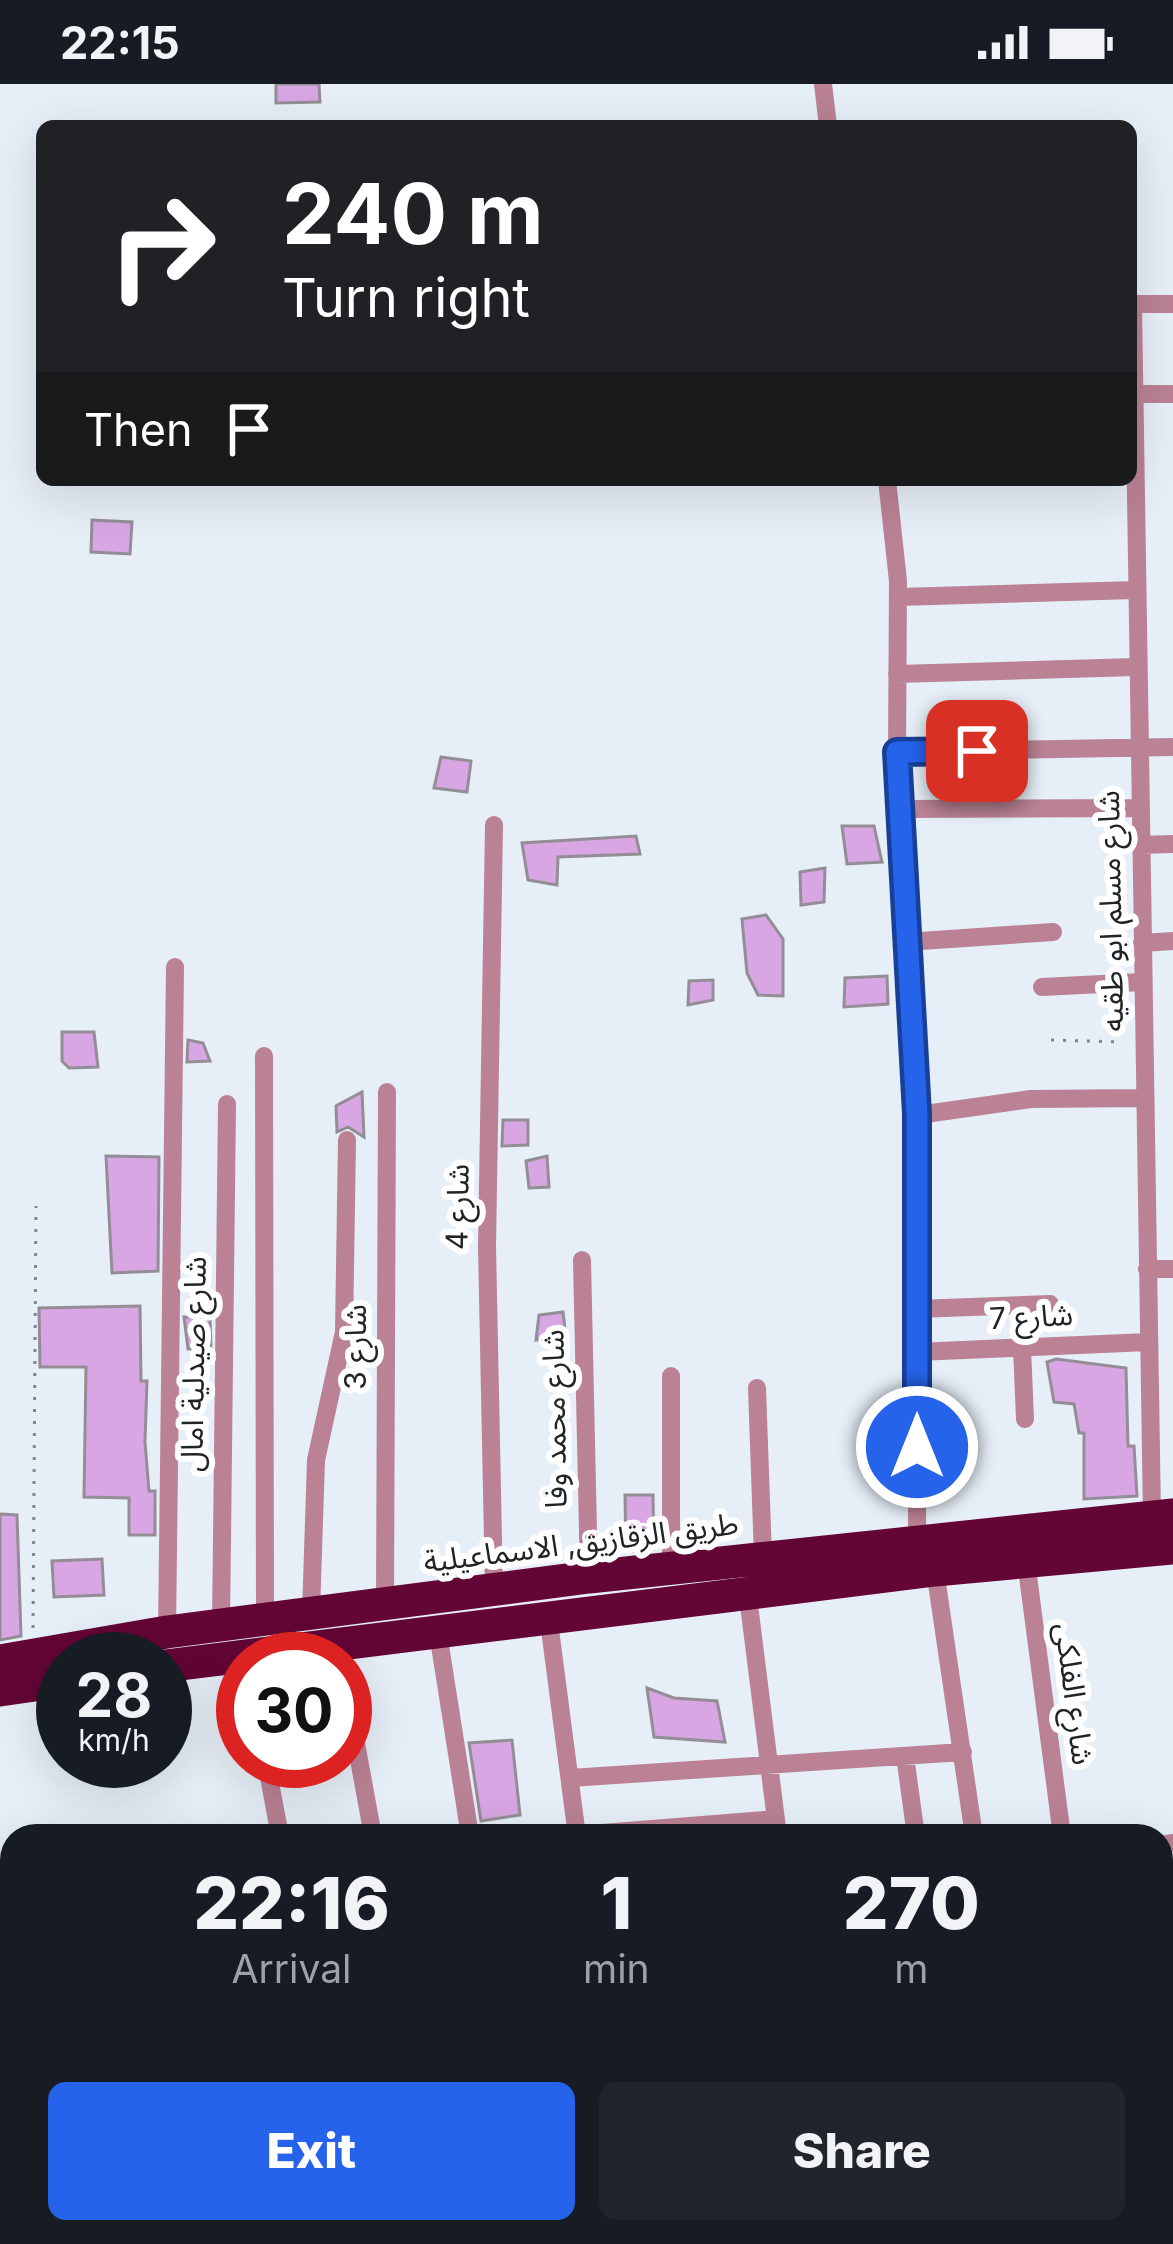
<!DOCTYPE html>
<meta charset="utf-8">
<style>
body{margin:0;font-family:Inter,"Noto Sans Arabic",sans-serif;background:#20242c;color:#f1f3f6;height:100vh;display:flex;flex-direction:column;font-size:45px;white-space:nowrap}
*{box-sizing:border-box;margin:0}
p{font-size:39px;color:#9ea1a6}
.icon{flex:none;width:66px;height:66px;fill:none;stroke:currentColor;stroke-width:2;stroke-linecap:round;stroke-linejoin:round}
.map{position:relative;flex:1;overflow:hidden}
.sheet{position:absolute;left:0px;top:1740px;width:1173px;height:420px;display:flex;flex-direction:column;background:#171b24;border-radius:36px 36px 0 0;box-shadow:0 12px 48px #0002}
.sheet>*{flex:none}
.hud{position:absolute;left:36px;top:36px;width:1101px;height:366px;border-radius:18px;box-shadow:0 12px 48px #0002;background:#202124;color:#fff;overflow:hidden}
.speed{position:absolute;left:36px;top:1548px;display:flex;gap:24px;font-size:60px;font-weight:700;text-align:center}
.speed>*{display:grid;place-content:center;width:156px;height:156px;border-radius:50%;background:#171b24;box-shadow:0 12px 48px #0002;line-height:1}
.speed small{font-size:30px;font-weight:400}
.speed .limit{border:18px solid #d22;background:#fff;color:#111}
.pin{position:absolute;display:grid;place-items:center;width:102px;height:102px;color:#fff;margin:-51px;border-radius:24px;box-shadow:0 6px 18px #0006}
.me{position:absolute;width:132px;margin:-66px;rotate:0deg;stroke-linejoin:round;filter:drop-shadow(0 0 9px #0008)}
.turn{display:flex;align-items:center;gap:42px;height:252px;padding:0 48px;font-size:54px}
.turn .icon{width:156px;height:156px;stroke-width:2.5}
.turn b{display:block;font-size:84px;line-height:102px}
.then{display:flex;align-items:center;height:114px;padding:0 48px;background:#0003;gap:24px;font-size:45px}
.eta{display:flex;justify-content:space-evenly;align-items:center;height:204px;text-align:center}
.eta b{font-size:72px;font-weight:800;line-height:84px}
.button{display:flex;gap:24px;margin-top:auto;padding:24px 48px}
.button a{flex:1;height:138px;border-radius:18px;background:#2563eb;color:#fff;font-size:48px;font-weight:800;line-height:138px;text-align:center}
.button a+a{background:#20242c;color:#f1f3f6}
.status{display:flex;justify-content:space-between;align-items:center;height:84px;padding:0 60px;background:#171b24;direction:ltr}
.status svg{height:33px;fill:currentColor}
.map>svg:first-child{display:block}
.building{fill:#d8a6e3;stroke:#948d95;stroke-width:3}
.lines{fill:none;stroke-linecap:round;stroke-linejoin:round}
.path{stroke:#80858b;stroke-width:3;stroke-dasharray:3 9;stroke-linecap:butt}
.street{stroke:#ba8294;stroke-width:18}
.highway{stroke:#630535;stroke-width:33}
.route-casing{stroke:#184099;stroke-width:30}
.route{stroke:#2563eb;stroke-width:21}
.labels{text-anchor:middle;stroke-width:12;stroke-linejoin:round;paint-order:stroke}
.street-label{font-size:30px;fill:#212427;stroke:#fff}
</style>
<div class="status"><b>22:15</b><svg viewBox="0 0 49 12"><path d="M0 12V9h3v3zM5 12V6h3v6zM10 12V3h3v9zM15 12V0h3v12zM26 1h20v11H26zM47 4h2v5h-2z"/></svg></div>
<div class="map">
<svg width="1173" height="2160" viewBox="0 0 1173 2160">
<rect width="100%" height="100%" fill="#e6eef7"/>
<path class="building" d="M 276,0 L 319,0 L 320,18 L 276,19 Z
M 92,436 L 132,438 L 130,470 L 91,468 Z
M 441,673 L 471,677 L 467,708 L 434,704 Z
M 842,742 L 874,742 L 882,778 L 847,780 Z
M 636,752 L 640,770 L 558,773 L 557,801 L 528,796 L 522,759 Z
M 825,784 L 824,818 L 801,821 L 800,788 Z
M 766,831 L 783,855 L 783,912 L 758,911 L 747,889 L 742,835 Z
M 887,892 L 888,920 L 844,923 L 845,894 Z
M 713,896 L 713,916 L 688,921 L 689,897 Z
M 62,948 L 94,948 L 98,983 L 69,984 L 62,977 Z
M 188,956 L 203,959 L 210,977 L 187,978 Z
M 362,1008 L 364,1053 L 348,1043 L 337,1048 L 336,1022 Z
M 503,1036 L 528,1036 L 528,1061 L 502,1062 Z
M 106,1072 L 159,1073 L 158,1187 L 112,1189 Z
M 547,1072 L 549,1103 L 529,1104 L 526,1077 Z
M 140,1222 L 141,1297 L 147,1297 L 145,1358 L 149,1407 L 155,1407 L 155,1451 L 129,1451 L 129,1414 L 84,1413 L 86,1283 L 40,1283 L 39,1224 Z
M 563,1228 L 566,1253 L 536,1256 L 539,1231 Z
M 184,1233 L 210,1234 L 211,1264 L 188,1265 Z
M 1056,1275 L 1126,1284 L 1128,1362 L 1134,1362 L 1137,1412 L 1084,1415 L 1084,1349 L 1079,1349 L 1074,1320 L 1054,1318 L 1047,1278 Z
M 625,1411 L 653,1411 L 654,1465 L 626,1468 Z
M 0,1430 L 17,1431 L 21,1552 L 0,1556 Z
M 102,1475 L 104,1511 L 54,1513 L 52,1477 Z
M 647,1604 L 674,1614 L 717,1617 L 725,1658 L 654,1653 Z
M 512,1656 L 520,1731 L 481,1737 L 469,1659 Z"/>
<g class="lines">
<path class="path" d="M 1051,956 L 1123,958
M 33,1544 L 36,1122"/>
<path class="street" d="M 823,0 L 828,42
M 1131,220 L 1173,220
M 1133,220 L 1152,1433
M 1131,310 L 1173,310
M 887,396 L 898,497 L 897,669 L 918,1031 L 917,1458
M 899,513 L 1135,506
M 897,590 L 1136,583
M 897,668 L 1173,663
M 900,725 L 1139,724
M 494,741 L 487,1162 L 494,1505
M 1140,761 L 1173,760
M 906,858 L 1053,848
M 1142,859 L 1173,857
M 1042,903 L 1142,898
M 264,972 L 265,1535
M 918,1031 L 1031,1015 L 1144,1014
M 582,1176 L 589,1493
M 1147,1185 L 1173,1185
M 917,1225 L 1050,1220
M 1022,1264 L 1025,1335
M 917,1268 L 1148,1258
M 671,1292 L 671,1485
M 757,1304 L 763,1473
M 1026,1477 L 1062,1752
M 935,1486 L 974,1752
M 748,1513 L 778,1752
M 385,1518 L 387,1008
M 311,1529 L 316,1376 L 344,1248 L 347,1056
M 549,1538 L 577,1752
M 221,1541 L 227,1020
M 167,1548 L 175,883
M 438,1549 L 470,1752
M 345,1599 L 373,1752
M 905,1672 L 916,1752
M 266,1677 L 280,1752
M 570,1694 L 963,1668
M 577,1751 L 776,1735
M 1161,1761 L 1173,1759
M 1161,1862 L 1173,1862
M 1161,1994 L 1173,1993
M 0,2048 L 12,2108
M 20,2148 L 23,2160
M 354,2148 L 356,2160
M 447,2148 L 449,2160
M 533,2148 L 535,2160
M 618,2148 L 619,2160
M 665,2148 L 669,2160
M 699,2148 L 700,2160
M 1147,2148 L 1173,2152
M 808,2160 L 810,2148
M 1100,2160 L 1109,2148"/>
<path class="highway" d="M 0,1577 L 167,1548 L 589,1493 L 1173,1431
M 165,1582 L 935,1486 L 1173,1464
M 0,1606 L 63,1597"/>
</g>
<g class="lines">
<g class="route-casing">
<path id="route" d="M 917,1363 L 917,1030 L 897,668 L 977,667"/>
</g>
<use href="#route" class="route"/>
</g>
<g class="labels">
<g class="street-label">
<text transform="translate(1111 827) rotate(-91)" y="10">شارع مسلم ابو طقيه</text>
<text transform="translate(458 1123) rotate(-89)" y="10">شارع 4</text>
<text transform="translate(1031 1233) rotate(-3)" y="10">شارع 7</text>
<text transform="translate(356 1263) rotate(-90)" y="10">شارع 3</text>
<text transform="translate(194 1280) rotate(-89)" y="10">شارع صيدلية امال</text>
<text transform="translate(555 1335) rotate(-91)" y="10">شارع محمد وفا</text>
<text transform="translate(581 1459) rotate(-7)" y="10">طريق الزقازيق, الاسماعيلية</text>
<text transform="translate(1074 1610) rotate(83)" y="10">شارع الفلكى</text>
</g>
</g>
</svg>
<div class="speed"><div>28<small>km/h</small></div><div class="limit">30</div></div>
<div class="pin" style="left:977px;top:667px;background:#d93025"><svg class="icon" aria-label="arrive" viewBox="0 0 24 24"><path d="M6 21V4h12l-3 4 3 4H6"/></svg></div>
<svg class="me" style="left:917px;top:1363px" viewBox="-20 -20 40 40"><circle r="17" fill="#2563eb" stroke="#fff" stroke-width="3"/><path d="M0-11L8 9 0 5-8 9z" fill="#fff"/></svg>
<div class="hud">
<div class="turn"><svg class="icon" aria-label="right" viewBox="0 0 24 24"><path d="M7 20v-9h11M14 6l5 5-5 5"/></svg><div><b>240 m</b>Turn right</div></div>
<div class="then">Then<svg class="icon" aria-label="arrive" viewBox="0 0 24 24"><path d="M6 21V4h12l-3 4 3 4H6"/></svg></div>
</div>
<section class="sheet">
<div class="eta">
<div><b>22:16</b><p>Arrival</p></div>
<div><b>1</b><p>min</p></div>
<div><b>270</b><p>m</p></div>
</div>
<div class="button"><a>Exit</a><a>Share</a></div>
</section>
</div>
